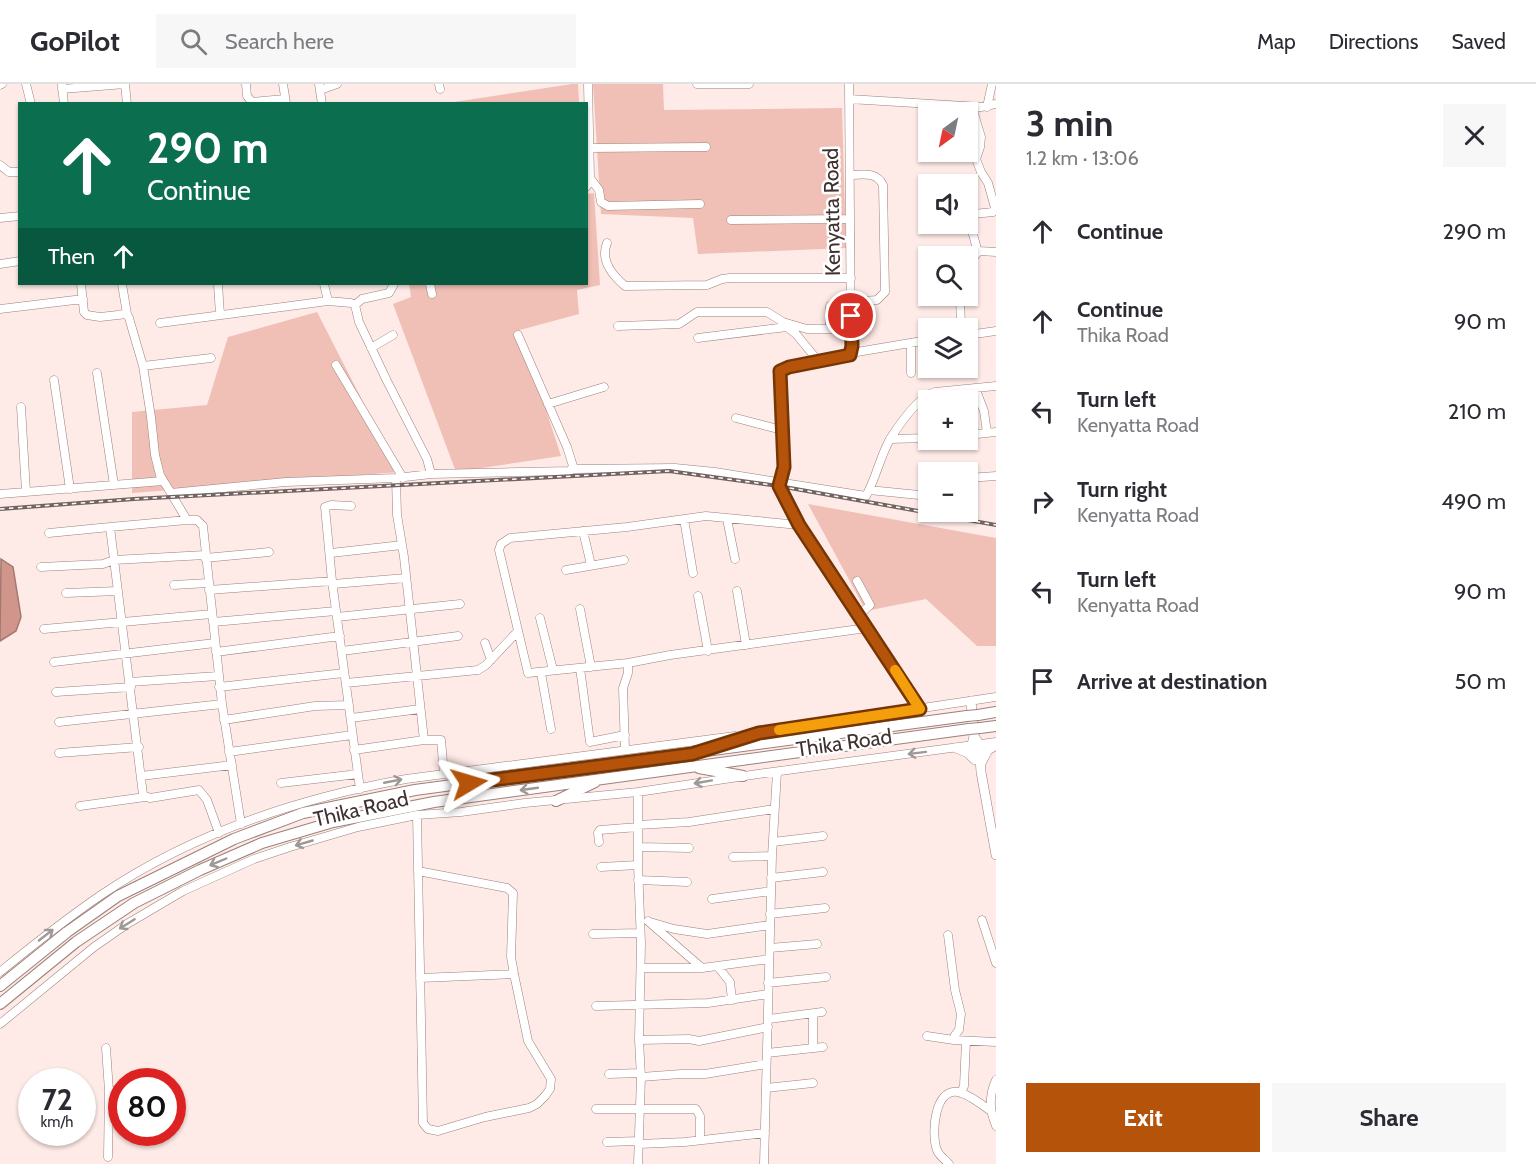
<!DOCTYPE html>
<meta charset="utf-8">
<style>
body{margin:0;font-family:Cabin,sans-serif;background:#f7f7f7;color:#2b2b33;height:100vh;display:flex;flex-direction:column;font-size:22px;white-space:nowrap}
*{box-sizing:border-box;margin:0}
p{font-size:20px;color:#7c7c81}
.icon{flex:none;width:33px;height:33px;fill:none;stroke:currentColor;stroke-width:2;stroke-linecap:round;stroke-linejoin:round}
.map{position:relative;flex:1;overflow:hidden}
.details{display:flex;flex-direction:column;background:#fff;width:540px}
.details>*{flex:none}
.top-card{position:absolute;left:18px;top:18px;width:570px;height:183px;border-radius:0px;box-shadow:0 2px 4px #0004;background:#0b6e4f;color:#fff;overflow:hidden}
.needle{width:39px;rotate:213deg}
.buttons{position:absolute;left:918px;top:18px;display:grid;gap:12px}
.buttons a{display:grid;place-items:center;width:60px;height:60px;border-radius:0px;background:#fff;box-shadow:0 2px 4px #0004;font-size:30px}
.speed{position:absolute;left:18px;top:984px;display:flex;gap:12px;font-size:30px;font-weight:700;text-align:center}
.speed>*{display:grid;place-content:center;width:78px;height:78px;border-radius:50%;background:#fff;box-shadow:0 2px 4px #0004;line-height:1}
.speed small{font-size:15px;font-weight:400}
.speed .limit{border:9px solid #d22;background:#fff;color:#111}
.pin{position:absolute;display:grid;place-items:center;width:51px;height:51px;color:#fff;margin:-26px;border:3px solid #fff;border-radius:50%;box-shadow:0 2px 6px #0007}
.me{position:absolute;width:66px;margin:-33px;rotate:83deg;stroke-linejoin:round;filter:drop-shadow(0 0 4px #0008)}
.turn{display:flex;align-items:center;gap:21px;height:126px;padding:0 30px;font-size:27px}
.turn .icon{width:78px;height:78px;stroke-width:2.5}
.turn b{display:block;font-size:42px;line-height:51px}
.then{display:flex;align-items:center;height:57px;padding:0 30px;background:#0003;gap:12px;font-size:22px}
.round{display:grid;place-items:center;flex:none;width:63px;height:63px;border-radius:0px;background:#f7f7f7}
.headline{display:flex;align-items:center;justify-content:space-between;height:102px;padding:0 30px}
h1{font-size:36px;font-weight:700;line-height:45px}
.button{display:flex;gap:12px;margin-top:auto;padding:12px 30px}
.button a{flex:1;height:69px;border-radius:0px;background:#b45309;color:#fff;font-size:24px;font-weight:700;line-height:69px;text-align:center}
.button a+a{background:#f7f7f7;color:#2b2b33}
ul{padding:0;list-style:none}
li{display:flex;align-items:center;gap:18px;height:90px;padding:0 30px}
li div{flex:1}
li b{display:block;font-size:22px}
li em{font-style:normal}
header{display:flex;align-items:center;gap:36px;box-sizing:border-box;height:84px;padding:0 30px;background:#fff;border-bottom:2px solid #e1e1e2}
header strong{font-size:28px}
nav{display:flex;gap:33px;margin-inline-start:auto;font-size:21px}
.search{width:420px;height:54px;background:#f7f7f7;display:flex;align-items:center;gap:15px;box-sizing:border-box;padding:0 21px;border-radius:0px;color:#7c7c81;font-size:22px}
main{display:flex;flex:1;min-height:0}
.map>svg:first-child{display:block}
.green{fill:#f0c0b7}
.water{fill:#d0968c;stroke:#a47870;stroke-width:1.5}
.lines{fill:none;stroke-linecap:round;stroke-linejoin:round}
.minor-casing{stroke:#9d807a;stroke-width:9}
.major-casing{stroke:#9d807a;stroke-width:10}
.highway-casing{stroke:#9d807a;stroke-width:12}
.minor{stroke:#fff;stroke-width:8}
.major{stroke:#fff;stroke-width:9}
.highway{stroke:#fff;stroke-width:10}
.rail-casing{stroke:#726361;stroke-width:4}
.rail{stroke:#fff;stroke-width:1.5;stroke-dasharray:4.5;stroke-linecap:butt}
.highway-bridge-casing{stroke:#9d807a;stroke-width:12;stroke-linecap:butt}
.highway-bridge{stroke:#fff;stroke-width:10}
.oneway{stroke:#9e9897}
.route-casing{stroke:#753606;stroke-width:15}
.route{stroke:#b45309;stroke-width:10}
.slow{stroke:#f59e0b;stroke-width:10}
.labels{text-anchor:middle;stroke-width:5;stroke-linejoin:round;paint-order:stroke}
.street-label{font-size:21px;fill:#3e312f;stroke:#fff}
</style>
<header>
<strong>GoPilot</strong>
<div class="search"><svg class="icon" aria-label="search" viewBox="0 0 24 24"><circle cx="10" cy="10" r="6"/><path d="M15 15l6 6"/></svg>Search here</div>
<nav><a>Map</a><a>Directions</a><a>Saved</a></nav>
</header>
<main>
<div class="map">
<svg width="996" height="1080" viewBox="0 0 996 1080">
<rect width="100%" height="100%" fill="#feeae6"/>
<path class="green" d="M 572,0 L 578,0 L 579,19 L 447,19 Z
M 593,0 L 663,0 L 664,26 L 842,24 L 846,164 L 698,170 L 693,134 L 601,130 Z
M 594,109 L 600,201 L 577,206 L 579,230 L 520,246 L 561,372 L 456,388 L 393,220 L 411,213 L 409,200 L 586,200 L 587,110 Z
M 317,228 L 399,388 L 132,409 L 132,328 L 207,321 L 228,253 Z
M 808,420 L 996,454 L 996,562 L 977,562 L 926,515 L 866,527 Z"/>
<path class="water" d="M 1,475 L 13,483 L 21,533 L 16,547 L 0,557 Z"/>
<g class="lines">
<g class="minor-casing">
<path id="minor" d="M 26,0 L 31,20
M 125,0 L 127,20
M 246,0 L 247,12 L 252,18 L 285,15
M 283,0 L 286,19
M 319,0 L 322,20
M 439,0 L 440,5
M 697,0 L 749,0
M 849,0 L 851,269 L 848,273 L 789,283 L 780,287 L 784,383 L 779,402 L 799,441 L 920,625
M 0,1 L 2,0
M 62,1 L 64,20
M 62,5 L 125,0
M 320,6 L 337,0
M 849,15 L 981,23 L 996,20
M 972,23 L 981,53 L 980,63 L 976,75 L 981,88 L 988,99 L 995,124 L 993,128 L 974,130 L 970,133 L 970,139 L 977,165 L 979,167 L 996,168
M 987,23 L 992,0
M 590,64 L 706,63
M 0,81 L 9,88 L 20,88
M 850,91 C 863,91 876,87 883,101 L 885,208 L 877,216 L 851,218
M 590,94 L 599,106 L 601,118 L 608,122 L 700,120
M 586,103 L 590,98 L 590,94 L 588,0
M 0,134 L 20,132
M 731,136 L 850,135
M 607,159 C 600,176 612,191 625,202 L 707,201 L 722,195 L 730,194 L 851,194
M 968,175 L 973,174 L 979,167
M 926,177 L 928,177
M 0,180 L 20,177
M 81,200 L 84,228 L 87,231 L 100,233 L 127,230 L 129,234 L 143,282 L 151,333 L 155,371 L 160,391 L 187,436
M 122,200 L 127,230
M 218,200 L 220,231
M 324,200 L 328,217 L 351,219 L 355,221
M 430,200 L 432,210
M 960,212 L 961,244
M 355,221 L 362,215 L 389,209 L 394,200
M 830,222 L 830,245
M 0,225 L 83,215
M 160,239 L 328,217
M 618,242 L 679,240 L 697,228 L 767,228 L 783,238 L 807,245 L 851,245
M 968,251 L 996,247
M 698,254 L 787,243 L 796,250 L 819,278
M 371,264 L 393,251
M 851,269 L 928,256
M 336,281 L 403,394
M 143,282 L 211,274
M 97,289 L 114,401
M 911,289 L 911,259
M 54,296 L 70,405
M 975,304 L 984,327 L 987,349
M 548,320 L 604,303
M 21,323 L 26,408
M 736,334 L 782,346
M 968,351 L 996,348
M 890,355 L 928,354
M 572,385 L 675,384 L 715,388 L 866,412 C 876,394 880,373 890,355 C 899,341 919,312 935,308 L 996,302
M 431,390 L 570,387 L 573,382 L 567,363 L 518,251
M 396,394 L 397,431 L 404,473 L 424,656 L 441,656 L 444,690
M 968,394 L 996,392
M 869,406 L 919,411 L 925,406 L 928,398
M 171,409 L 286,398 L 396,394 L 431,390 L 427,375 L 387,297 L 359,238 L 355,221
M 0,410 L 163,397
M 351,422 L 331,421 L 325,423 L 332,497 L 360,705
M 684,435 L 693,489
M 727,435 L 735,475
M 583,447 L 591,481
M 49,449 L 110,443
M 331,469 L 402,461
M 205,474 L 269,468
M 41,483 L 103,480 L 114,476 L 205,471
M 566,486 L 624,476
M 857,497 L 870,521 L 859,531
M 333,500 L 406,494
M 174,501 L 208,499
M 209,506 L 332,497
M 737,507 L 746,561
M 66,509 L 118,507
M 698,512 L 708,567
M 580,525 L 591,583
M 337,533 L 460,520
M 540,534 L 553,586
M 213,538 L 336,527
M 44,545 L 212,530
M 485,559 L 491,576
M 342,567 L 458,552
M 216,568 L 340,552
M 54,578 L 215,559
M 628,579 L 528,589 L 499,466 L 501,460 L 510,454 L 627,443 L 706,432 L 799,441
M 580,584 L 590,658 L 625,651
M 541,589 L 551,645
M 130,598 L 218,592
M 346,599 L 478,586 L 486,581 L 517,548
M 219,603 L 344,589
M 56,608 L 131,603
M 351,634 L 420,625
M 224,636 L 315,622 L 349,621
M 59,638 L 222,620
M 756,649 L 996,613
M 354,666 L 424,656
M 625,666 L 623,604 L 628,589 L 628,579 L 670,571 L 867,544
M 229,668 L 352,651
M 59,669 L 139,663
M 141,692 L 232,681
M 281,699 L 358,690
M 80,722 L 145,713
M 417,731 L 423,1039 L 428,1045 L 438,1047 L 485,1033 L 529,1024 L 537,1020 L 545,1012 L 550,1005 L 551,995 L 528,957 L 514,890 L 511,873 L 513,809 L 507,804 L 418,787
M 638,741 L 689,738 L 774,725
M 219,749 L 207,716 L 199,706 L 150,714 L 143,711 L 110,443 L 187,436 L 197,436 L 203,442 L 222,620 L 241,740
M 599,758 L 598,749 L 600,746 L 638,743
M 773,758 L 823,752
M 638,763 L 689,764
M 733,773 L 772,772
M 601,783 L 638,781
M 771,794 L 823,788
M 638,796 L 687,798
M 712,815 L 771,807
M 770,830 L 825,824
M 982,836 L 996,879
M 648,837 L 702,884 L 769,875
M 650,838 L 674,845 L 707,850 L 770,841
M 593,850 L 640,849
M 948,851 L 955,906 L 961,930 L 959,946 L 955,951 L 954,956
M 770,864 L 817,860
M 718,883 L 730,898 L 732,916
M 641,884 L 702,884
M 0,888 C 33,861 66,835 101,811 C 191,750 300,714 406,695 L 735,652
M 420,894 L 514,890
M 768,899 L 826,893
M 596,922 L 708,919 L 768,910
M 813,930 L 813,964
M 769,935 L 822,928
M 0,940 L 94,863 L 127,840 L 183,807 L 254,775 L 290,763 L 358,743 L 417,731 L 461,728 L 525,719 L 638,708 L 765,689 L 996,658
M 927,952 L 954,956 L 996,958
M 639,956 L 689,955 L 699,957 L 768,943
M 106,964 L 109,1007 L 122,1007
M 767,969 L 823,963
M 609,990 L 640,989
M 641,993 L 681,990 L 705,990 L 766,980
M 996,996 C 989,1011 989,1026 996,1042
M 766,1004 L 813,999
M 961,1009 L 964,1002 L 966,957
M 596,1025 L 696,1025 L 700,1032 L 700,1056
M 607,1058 L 639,1057
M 639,1060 L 685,1058 L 765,1049
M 108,1073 L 109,1007
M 638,1080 L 641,993 L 639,956 L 641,859 L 638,781 L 638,708
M 764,1080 L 772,772 L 777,688
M 949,1080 C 945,1075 939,1072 937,1066 C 931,1051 934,1004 958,1008 C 969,1010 982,1021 991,1027"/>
</g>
<g class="major-casing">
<path id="major" d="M 971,617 L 974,652 L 972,661 L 975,675
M 974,652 L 979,660 L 981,688 L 996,771
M 956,664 L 968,669 L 975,676
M 981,679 L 988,666 L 996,661"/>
</g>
<g class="highway-casing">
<path id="highway" d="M 978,631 L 996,628
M 980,644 L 996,642
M 723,659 L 759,649
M 699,684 L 743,692
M 556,717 L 595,698
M 0,902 L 67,848 L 118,812 L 234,755 L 303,729 L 415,706 L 967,632
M 0,920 L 76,858 L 134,819 L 200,786 L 262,759 L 333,738 L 434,718 L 969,645"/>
</g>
<use href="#minor" class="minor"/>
<use href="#major" class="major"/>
<use href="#highway" class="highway"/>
<g class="rail-casing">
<path id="rail" d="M 0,425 L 134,415 L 669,387 L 779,402 L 996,441"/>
</g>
<use href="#rail" class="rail"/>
<g class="highway-bridge-casing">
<path id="highway-bridge" d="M 967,632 L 978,631
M 969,645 L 980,644"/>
</g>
<use href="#highway-bridge" class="highway-bridge"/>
</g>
<defs><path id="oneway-shaft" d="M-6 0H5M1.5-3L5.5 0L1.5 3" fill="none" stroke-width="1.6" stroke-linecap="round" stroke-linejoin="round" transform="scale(1.5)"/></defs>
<g class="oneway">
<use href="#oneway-shaft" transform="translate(917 669) rotate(173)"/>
<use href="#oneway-shaft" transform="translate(393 697) rotate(-11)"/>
<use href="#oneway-shaft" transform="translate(703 698) rotate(170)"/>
<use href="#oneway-shaft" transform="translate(529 705) rotate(172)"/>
<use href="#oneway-shaft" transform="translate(304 759) rotate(164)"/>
<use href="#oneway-shaft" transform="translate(218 778) rotate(157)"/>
<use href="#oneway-shaft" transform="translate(127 840) rotate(148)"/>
<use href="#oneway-shaft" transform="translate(46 851) rotate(-38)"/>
</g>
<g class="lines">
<g class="route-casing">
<path id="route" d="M 469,699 L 692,670 L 759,649 L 920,625 L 799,441 L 779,402 L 784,383 L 780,287 L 789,283 L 850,271 L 852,262 L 851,232"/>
</g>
<use href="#route" class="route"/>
<path class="slow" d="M 779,646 L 920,625 L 895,586"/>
</g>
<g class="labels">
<g class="street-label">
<text transform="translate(832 128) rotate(-91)" y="7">Kenyatta Road</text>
<text transform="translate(844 659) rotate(-8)" y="7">Thika Road</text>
<text transform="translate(361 725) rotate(-13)" y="7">Thika Road</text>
</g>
</g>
</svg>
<div class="buttons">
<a><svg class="needle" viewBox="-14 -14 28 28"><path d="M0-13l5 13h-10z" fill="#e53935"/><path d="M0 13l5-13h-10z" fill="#7c7c81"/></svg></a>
<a><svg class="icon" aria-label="sound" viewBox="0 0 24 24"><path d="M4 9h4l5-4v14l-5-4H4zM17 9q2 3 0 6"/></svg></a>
<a><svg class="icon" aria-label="search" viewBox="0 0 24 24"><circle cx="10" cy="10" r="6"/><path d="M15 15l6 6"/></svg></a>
<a><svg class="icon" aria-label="layers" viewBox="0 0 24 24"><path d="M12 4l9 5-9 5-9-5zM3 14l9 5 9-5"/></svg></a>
<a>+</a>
<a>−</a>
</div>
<div class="speed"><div>72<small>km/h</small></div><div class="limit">80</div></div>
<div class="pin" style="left:851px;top:232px;background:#d93025"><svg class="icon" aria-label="arrive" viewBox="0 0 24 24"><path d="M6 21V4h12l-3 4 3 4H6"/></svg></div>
<svg class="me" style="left:469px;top:699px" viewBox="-20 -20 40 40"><path d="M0-17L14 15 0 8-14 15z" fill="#b45309" stroke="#fff" stroke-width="4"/></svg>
<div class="top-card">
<div class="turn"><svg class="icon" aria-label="ahead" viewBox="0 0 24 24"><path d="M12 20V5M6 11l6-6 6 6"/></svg><div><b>290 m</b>Continue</div></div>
<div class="then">Then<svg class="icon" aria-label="ahead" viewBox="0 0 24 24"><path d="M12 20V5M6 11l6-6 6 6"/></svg></div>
</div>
</div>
<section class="details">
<div class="headline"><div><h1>3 min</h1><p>1.2 km · 13:06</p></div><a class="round"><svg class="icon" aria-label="close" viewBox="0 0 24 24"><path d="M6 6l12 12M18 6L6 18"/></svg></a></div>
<ul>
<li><svg class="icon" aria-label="ahead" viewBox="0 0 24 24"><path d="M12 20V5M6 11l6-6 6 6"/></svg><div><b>Continue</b></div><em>290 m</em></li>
<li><svg class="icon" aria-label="ahead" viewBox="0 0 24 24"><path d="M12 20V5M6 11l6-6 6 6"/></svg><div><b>Continue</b><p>Thika Road</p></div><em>90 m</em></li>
<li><svg class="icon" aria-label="left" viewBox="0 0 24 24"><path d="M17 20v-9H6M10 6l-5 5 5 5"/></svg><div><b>Turn left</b><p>Kenyatta Road</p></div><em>210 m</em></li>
<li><svg class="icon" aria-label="right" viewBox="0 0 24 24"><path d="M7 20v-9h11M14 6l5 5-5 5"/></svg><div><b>Turn right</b><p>Kenyatta Road</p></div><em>490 m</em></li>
<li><svg class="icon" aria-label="left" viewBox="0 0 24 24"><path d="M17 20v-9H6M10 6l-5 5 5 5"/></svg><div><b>Turn left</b><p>Kenyatta Road</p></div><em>90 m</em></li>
<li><svg class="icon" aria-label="arrive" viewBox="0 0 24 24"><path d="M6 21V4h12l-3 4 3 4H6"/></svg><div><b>Arrive at destination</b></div><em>50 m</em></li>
</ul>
<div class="button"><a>Exit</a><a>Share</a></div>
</section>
</main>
